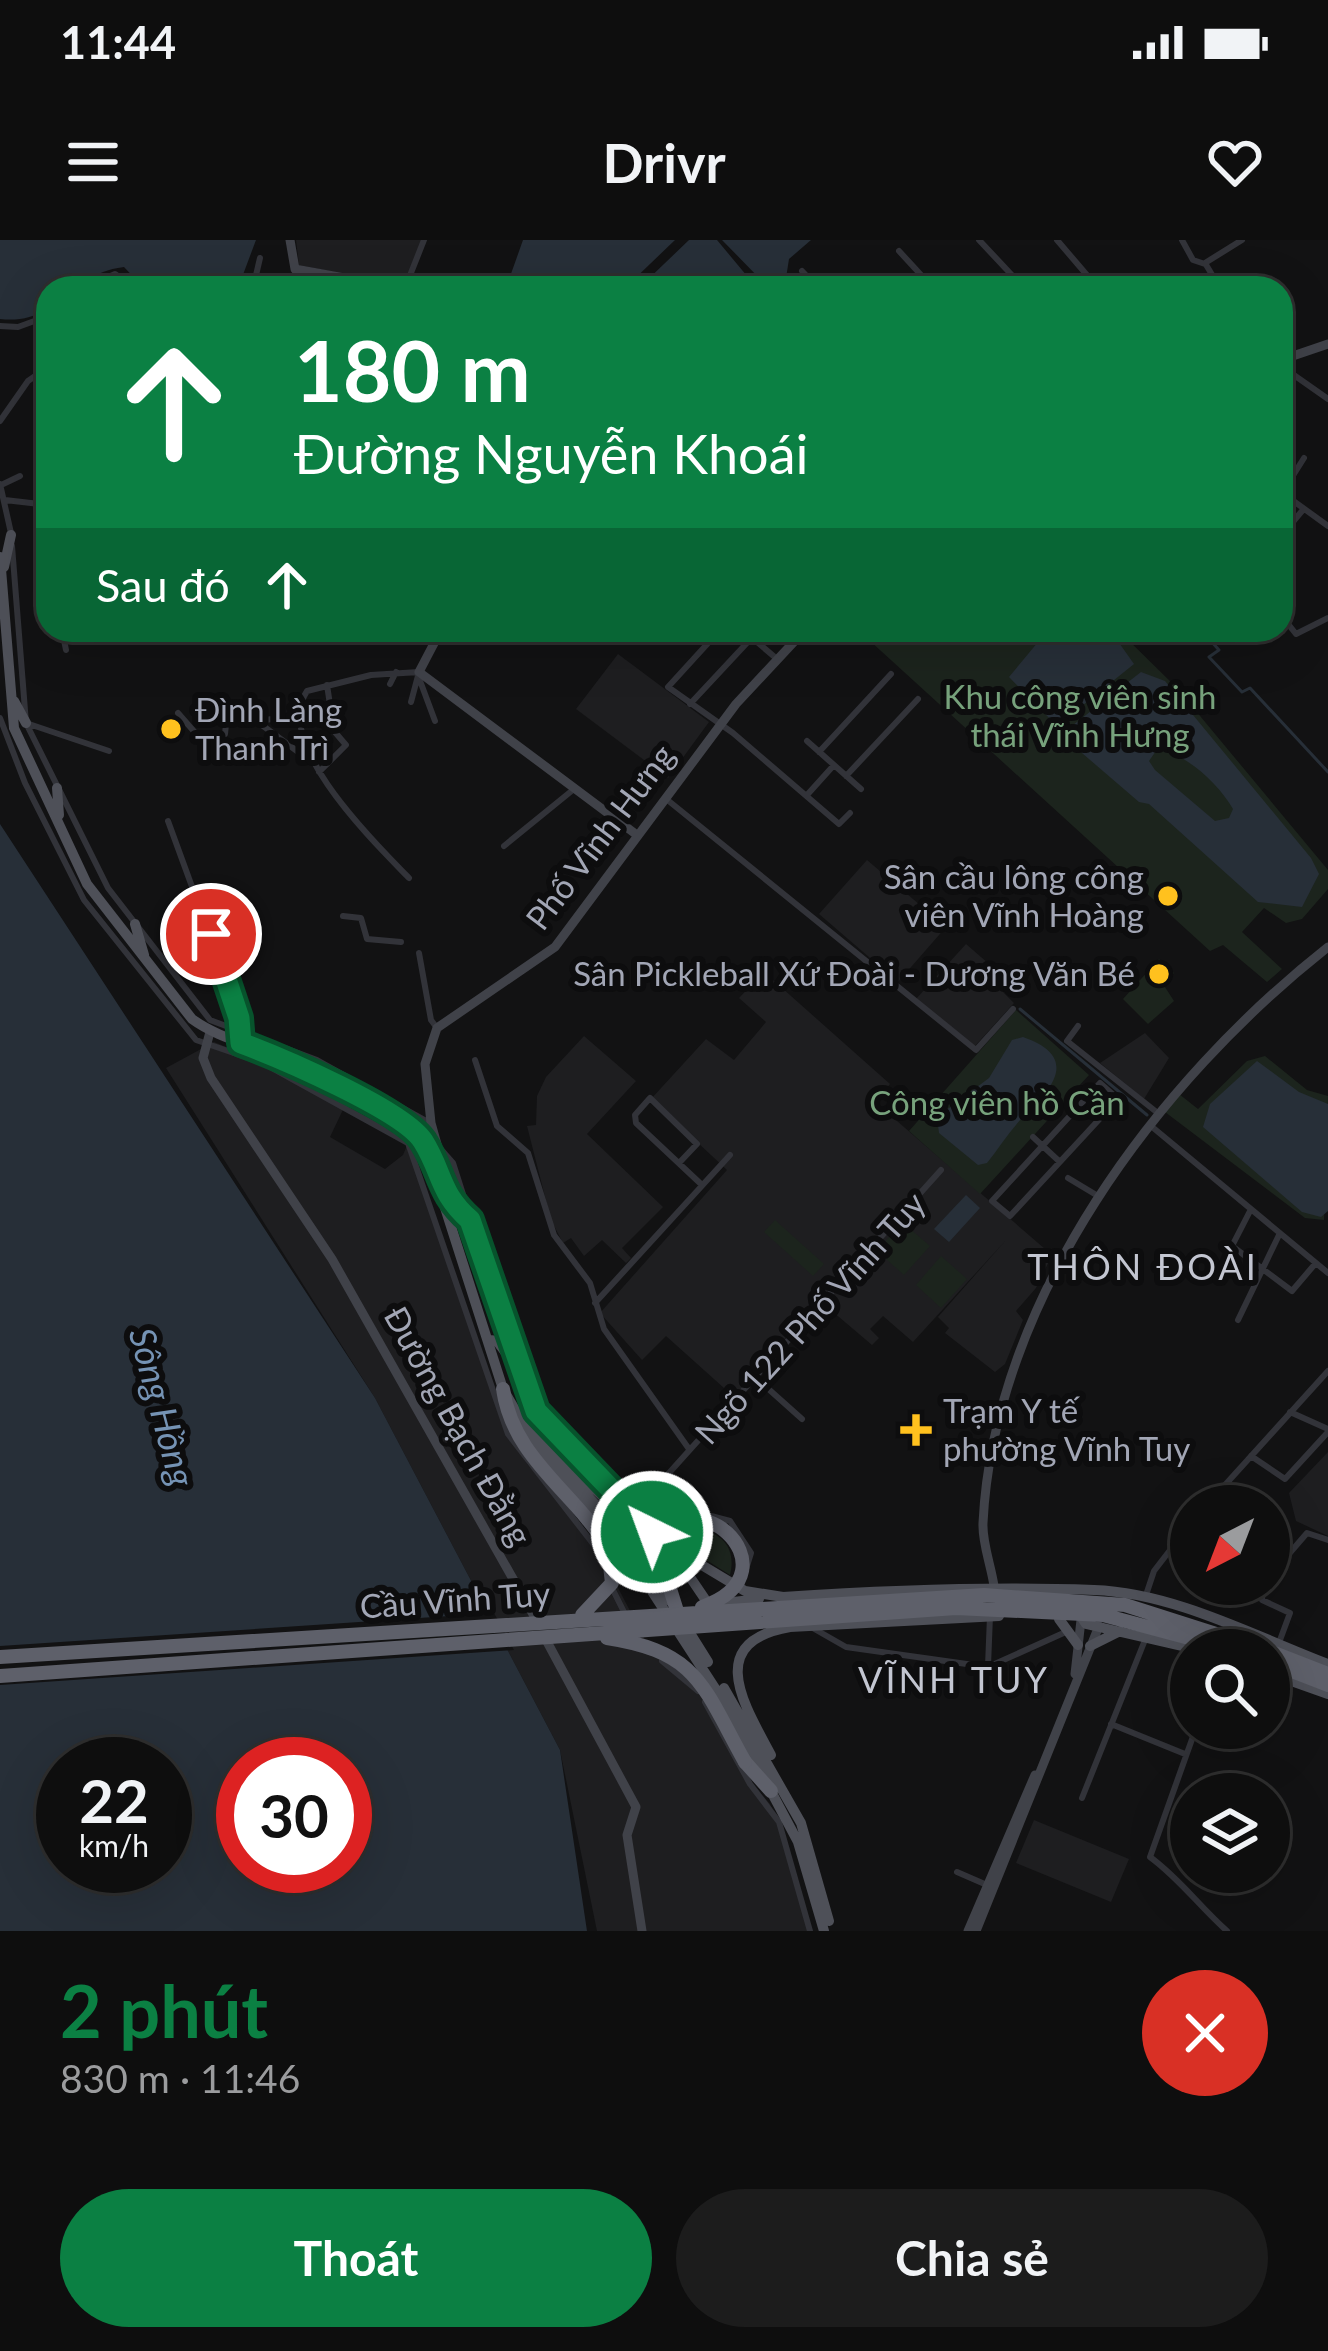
<!DOCTYPE html>
<html lang="vi">
<meta charset="utf-8">
<style>
body{margin:0;font-family:Lato,sans-serif;background:#1c1c1c;color:#f1f3f6;height:100vh;display:flex;flex-direction:column;font-size:45px;white-space:nowrap}
*{box-sizing:border-box;margin:0}
p{font-size:39px;color:#9b9c9e}
.icon{flex:none;width:66px;height:66px;fill:none;stroke:currentColor;stroke-width:2;stroke-linecap:round;stroke-linejoin:round}
.map{position:relative;height:1691px;overflow:hidden}
.drawer{display:flex;flex-direction:column;background:#0e0e0e;flex:1}
.drawer>*{flex:none}
.banner{position:absolute;left:36px;top:36px;width:1257px;height:366px;border-radius:36px;box-shadow:0 12px 48px #0002,0 0 0 3px #2e2e2e;background:#0b8043;color:#fff;overflow:hidden}
.needle{width:78px;rotate:222deg}
.buttons{position:absolute;left:1170px;top:1245px;display:grid;gap:24px}
.buttons a{display:grid;place-items:center;width:120px;height:120px;border-radius:50%;background:#0e0e0e;box-shadow:0 12px 48px #0002,0 0 0 3px #2e2e2e;font-size:60px}
.speed{position:absolute;left:36px;top:1497px;display:flex;gap:24px;font-size:60px;font-weight:700;text-align:center}
.speed>*{display:grid;place-content:center;width:156px;height:156px;border-radius:50%;background:#0e0e0e;box-shadow:0 12px 48px #0002,0 0 0 3px #2e2e2e;line-height:1}
.speed small{font-size:30px;font-weight:400}
.speed .limit{border:18px solid #d22;background:#fff;color:#111}
.pin{position:absolute;display:grid;place-items:center;width:102px;height:102px;color:#fff;margin:-51px;border:6px solid #fff;border-radius:50%;box-shadow:0 3px 12px #0007}
.me{position:absolute;width:132px;margin:-66px;rotate:318deg;stroke-linejoin:round;filter:drop-shadow(0 0 9px #0008)}
.turn{display:flex;align-items:center;gap:42px;height:252px;padding:0 60px;font-size:54px}
.turn .icon{width:156px;height:156px;stroke-width:2.5}
.turn b{display:block;font-size:84px;line-height:102px}
.then{display:flex;align-items:center;height:114px;padding:0 60px;background:#0003;gap:24px;font-size:45px}
.round{display:grid;place-items:center;flex:none;width:126px;height:126px;border-radius:63px;background:#1c1c1c}
.headline{display:flex;align-items:center;justify-content:space-between;height:204px;padding:0 60px}
h1{font-size:72px;font-weight:700;line-height:90px;color:#0b8043}
.button{display:flex;gap:24px;margin-top:auto;padding:24px 60px}
.button a{flex:1;height:138px;border-radius:72px;background:#0b8043;color:#fff;font-size:48px;font-weight:700;line-height:138px;text-align:center}
.button a+a{background:#1c1c1c;color:#f1f3f6}
.status{display:flex;justify-content:space-between;align-items:center;height:84px;padding:0 60px;background:#0e0e0e;direction:ltr}
.status svg{height:33px;fill:currentColor}
header{display:flex;justify-content:space-between;align-items:center;height:156px;padding:0 60px;background:#0e0e0e;font-size:54px;font-weight:700}
.map>svg:first-child{display:block}
.built{fill:#1e1e20}
.green{fill:#1c241d}
.water{fill:#272f38;fill-rule:evenodd}
.pier{fill:#121213}
.lines{fill:none;stroke-linecap:round;stroke-linejoin:round}
.stream{stroke:#272f38;stroke-width:3}
.street{stroke:#323339;stroke-width:6}
.secondary{stroke:#404249;stroke-width:9}
.primary{stroke:#4e5058;stroke-width:10}
.highway{stroke:#5e606a;stroke-width:14}
.highway-bridge{stroke:#5e606a;stroke-width:14}
.route-casing{stroke:#07532c;stroke-width:30}
.route{stroke:#0b8043;stroke-width:21}
.poi-dot{fill:#ffc11e;stroke:#0d0d0e;stroke-width:4.5}
.labels{text-anchor:middle;stroke-width:12;stroke-linejoin:round;paint-order:stroke}
.park-label{font-size:33px;fill:#77a27c;stroke:#0d0d0e}
.poi-label{font-size:33px;fill:#a2a6b5;stroke:#0d0d0e;text-anchor:start}
.street-label{font-size:33px;fill:#a2a6b5;stroke:#0d0d0e}
.neighbourhood-label{font-size:36px;letter-spacing:3px;fill:#c3c6d1;stroke:#0d0d0e}
.water-label{font-size:36px;font-style:italic;fill:#7593b4;stroke:#0d0d0e}
</style>
<div class="status"><b>11:44</b><svg viewBox="0 0 49 12"><path d="M0 12V9h3v3zM5 12V6h3v6zM10 12V3h3v9zM15 12V0h3v12zM26 1h20v11H26zM47 4h2v5h-2z"/></svg></div>
<header><svg class="icon" aria-label="menu" viewBox="0 0 24 24"><path d="M4 6h16M4 12h16M4 18h16"/></svg>Drivr<svg class="icon" aria-label="heart" viewBox="0 0 24 24"><path d="M12 20l-8-8c-3-5 5-10 8-4 3-6 11-1 8 4z"/></svg></header>
<div class="map">
<svg width="1328" height="1691" viewBox="0 0 1328 1691">
<rect width="100%" height="100%" fill="#121213"/>
<path class="built" d="M 296,0 L 422,0 L 403,46 L 299,25 Z
M 618,414 L 709,482 L 668,538 L 576,469 Z
M 867,620 L 946,687 L 898,742 L 819,674 Z
M 966,704 L 1011,743 L 1003,752 L 1014,763 L 975,806 L 916,759 Z
M 764,732 L 890,844 L 875,862 L 1052,1015 L 1036,1048 L 1016,1071 L 1023,1080 L 1005,1124 L 995,1132 L 945,1093 L 949,1088 L 938,1077 L 1006,1000 L 913,1102 L 883,1076 L 870,1089 L 879,1098 L 872,1105 L 819,1060 L 734,1157 L 666,1096 L 642,1120 L 600,1073 L 727,930 L 651,859 L 706,799 L 734,820 L 766,782 L 739,758 Z
M 1145,793 L 1169,818 L 1144,859 L 1100,823 Z
M 584,796 L 636,841 L 587,894 L 663,967 L 622,1008 L 631,1018 L 626,1023 L 602,1000 L 584,1016 L 571,998 L 563,1003 L 551,980 L 527,886 L 536,885 L 537,856 L 546,837 Z
M 214,802 L 349,857 L 330,897 L 385,929 L 403,915 L 408,903 L 508,1194 L 528,1225 L 592,1298 L 651,1411 L 702,1451 L 751,1542 L 770,1564 L 789,1607 L 808,1691 L 597,1691 L 560,1510 L 375,1158 L 166,828 Z
M 1328,1212 L 1328,1296 L 1296,1281 L 1289,1253 Z
M 1034,1580 L 1129,1619 L 1111,1662 L 1016,1623 Z"/>
<path class="green" d="M 858,390 L 905,390 L 916,399 L 925,390 L 1022,390 L 1032,400 L 1042,390 L 1118,390 L 1176,447 L 1328,630 L 1328,649 L 1302,679 L 1286,683 L 1264,668 L 1242,692 L 1282,729 L 1267,742 L 1223,705 L 1210,711 Z
M 1159,719 L 1174,733 L 1163,744 L 1174,761 L 1148,784 L 1123,759 Z
M 1016,770 L 1089,835 L 980,954 L 909,891 Z
M 1265,816 L 1307,850 L 1328,856 L 1324,980 L 1305,978 L 1165,872 L 1179,854 L 1198,869 L 1247,821 Z
M 775,980 L 824,1024 L 813,1036 L 764,992 Z
M 902,982 L 930,1006 L 904,1035 L 877,1011 Z
M 941,1016 L 967,1039 L 941,1068 L 916,1045 Z
M 701,1290 C 725,1294 736,1311 730,1335 L 676,1301 Z"/>
<path class="water" d="M 0,0 L 256,0 L 238,48 L 144,48 L 124,27 C 90,31 86,48 48,48 L 48,69 C 32,78 18,81 0,79 Z
M 523,0 L 675,0 L 625,48 L 506,48 Z
M 689,0 L 717,0 L 757,48 L 639,48 Z
M 722,0 L 811,0 L 789,19 L 786,38 L 769,48 Z
M 1048,390 L 1110,390 L 1134,424 L 1057,486 L 1009,437 Z
M 1141,432 L 1165,441 L 1311,618 L 1319,634 L 1302,667 L 1258,662 L 1149,564 L 1139,562 L 1068,501 L 1068,489 ZM 1158,508 C 1188,516 1218,543 1233,569 L 1229,578 L 1215,581 L 1155,530 L 1149,521 Z
M 0,584 L 375,1158 L 560,1510 L 587,1691 L 0,1691 ZM 63,1524 L 165,1524 L 165,1626 L 63,1626 ZM 243,1524 L 345,1524 L 345,1626 L 243,1626 Z
M 1023,797 C 1080,817 1053,848 1024,876 C 1010,890 999,908 987,923 L 978,925 L 939,893 L 937,877 L 989,838 L 1012,800 Z
M 1257,821 L 1299,852 L 1328,864 L 1328,971 L 1321,977 L 1302,972 L 1203,887 L 1210,864 Z
M 966,955 L 980,968 L 949,1002 L 934,989 Z"/>
<path class="pier" d="M 494,1373 L 514,1410 L 0,1445 L 0,1406 Z"/>
<g class="lines">
<path class="stream" d="M 1201,390 L 1219,410 L 1209,417 L 1242,452 L 1250,448 L 1328,532
M 1020,769 L 1147,875"/>
<path class="street" d="M 979,0 L 1024,48
M 1057,0 L 1098,48
M 1182,0 L 1193,20 L 1205,24
M 899,11 L 933,48
M 295,29 L 295,48
M 802,31 L 818,48
M 84,48 L 115,34 L 134,48
M 253,48 L 260,18
M 405,48 L 424,0
M 1220,48 L 1205,23 L 1242,0
M 0,86 L 18,87 L 48,76
M 1281,126 L 1328,159
M 0,181 L 28,141 L 48,127
M 0,244 L 11,293
M 1,245 L 20,236
M 1281,252 L 1328,286
M 1282,253 L 1304,218
M 5,260 L 48,265
M 46,266 L 48,280
M 1281,296 L 1302,271
M 12,306 L 26,483 L 108,648 L 210,780 L 317,820 L 430,883
M 1281,375 L 1296,394 L 1328,378
M 62,390 L 66,410
M 720,390 L 668,447 L 733,493 L 839,584 L 850,573
M 743,390 L 777,419
M 63,394 L 84,390
M 419,438 L 435,481
M 390,444 L 396,432
M 690,464 L 759,390
M 178,473 L 205,504 L 225,494 L 226,484 L 301,476
M 0,478 L 25,543 L 84,660 L 196,800 L 263,823 L 408,903 L 508,1194 L 604,1318
M 255,480 L 305,517
M 26,483 L 109,511
M 807,501 L 861,549
M 819,512 L 891,434
M 319,532 L 346,505 L 334,491 L 327,445
M 846,536 L 918,459
M 807,555 L 834,525
M 665,558 L 976,810 L 1013,769
M 168,581 L 240,778 L 241,803
M 504,606 L 574,549
M 409,638 C 374,602 272,503 307,451 L 371,435 L 419,432 L 411,462
M 343,676 L 361,678 L 367,699 L 401,702
M 419,713 L 431,780 L 437,788
M 1078,786 L 1067,801 L 1159,874
M 475,820 L 497,886 L 528,913 L 554,995 L 590,1043 L 604,1089 L 689,1209
M 1100,843 L 1118,859 L 1010,976 L 992,961 Z
M 1151,886 L 1328,1033
M 1033,897 L 1060,922
M 438,906 L 453,923 L 517,1123
M 679,923 L 697,904 L 650,858 L 635,875 L 636,883 L 702,945
M 1068,938 L 1098,956
M 446,959 L 468,978
M 1250,971 L 1232,1006 L 1292,1051 L 1315,1024
M 595,1063 L 730,915
M 1238,1080 L 1279,995
M 522,1135 L 536,1170 L 650,1288
M 756,1138 L 802,1179
M 1290,1172 L 1328,1189
M 1251,1216 L 1285,1239 L 1328,1192
M 1206,1266 L 1328,1131
M 652,1292 L 659,1247 L 669,1233 L 941,930
M 652,1292 L 692,1271 L 730,1281 L 751,1313 L 740,1348
M 1269,1337 L 1307,1293 L 1328,1300
M 1263,1344 L 1262,1360 L 1290,1373 L 1280,1400
M 612,1348 L 625,1374
M 1146,1355 L 1154,1331 L 1191,1283
M 811,1387 L 846,1407 L 988,1427 L 1068,1391
M 662,1421 L 698,1451
M 988,1426 L 990,1376
M 705,1462 L 750,1544 L 779,1582 L 810,1691
M 1111,1484 L 1185,1514
M 1196,1488 L 1150,1617 C 1180,1639 1199,1666 1227,1691
M 1082,1558 L 1145,1400
M 957,1632 L 987,1645"/>
<path class="secondary" d="M 290,0 L 295,29 L 399,48
M 1281,120 L 1328,104
M 441,390 L 419,432 L 637,595
M 210,792 L 203,818 L 211,838 L 332,1019 L 538,1383
M 445,958 L 449,947 L 431,883 L 425,824 L 437,788 L 555,707 L 736,464 L 805,390
M 994,1346 C 991,1325 982,1303 983,1283 C 994,1059 1158,841 1328,707
M 545,1398 L 636,1567 L 627,1595 L 642,1691
M 1075,1434 L 1081,1380
M 968,1691 L 1035,1535
M 976,1691 L 1099,1386"/>
<path class="primary" d="M 0,317 L 14,488 L 87,644 L 192,779 C 218,798 249,804 278,817 C 324,836 391,864 424,902 L 503,1149 L 545,1221 L 631,1319 L 722,1459 L 798,1602 L 824,1691
M 4,327 L 11,295
M 14,461 L 26,483
M 57,548 L 59,575
M 135,684 L 144,715
M 490,1100 L 497,1101 L 521,1133
M 532,1190 L 615,1268 L 670,1306 L 745,1351 L 783,1357 C 887,1350 990,1346 1094,1350 C 1175,1353 1254,1396 1328,1424
M 545,1209 L 616,1287 L 670,1361
M 671,1309 L 711,1368
M 1076,1369 L 1086,1384 L 1199,1410
M 716,1372 L 725,1363 L 759,1359
M 1059,1379 L 1078,1405
M 683,1382 L 708,1422
M 1090,1406 L 1120,1391
M 1269,1433 L 1328,1454
M 724,1448 L 801,1583 L 829,1681
M 771,1515 C 745,1466 703,1402 790,1387 L 999,1376"/>
<path class="highway" d="M 503,1149 C 513,1219 574,1251 608,1308
M 660,1317 L 677,1371
M 1269,1411 L 1328,1434
M 1269,1422 L 1328,1445
M 745,1522 L 771,1551"/>
<path class="highway-bridge" d="M 660,1317 C 680,1224 806,1330 702,1367
M 582,1375 L 612,1343 L 608,1308
M 607,1398 C 699,1412 703,1447 745,1522
M 0,1417 L 984,1355 L 1125,1365 L 1266,1410
M 0,1436 L 956,1368 L 1103,1375 L 1234,1410"/>
</g>
<g class="lines">
<g class="route-casing">
<path id="route" d="M 211,694 L 239,778 L 241,803 C 279,817 403,870 423,901 C 443,933 439,953 470,980 L 536,1171 L 652,1292"/>
</g>
<use href="#route" class="route"/>
</g>
<g class="poi-dot">
<circle cx="171" cy="489" r="12"/>
<circle cx="1168" cy="656" r="12"/>
<circle cx="1159" cy="734" r="12"/>
<path d="M910 1172h12v12h12v12h-12v12h-12v-12h-12v-12h12z"/>
</g>
<g class="labels">
<g class="park-label">
<text x="1080" y="469">Khu công viên sinh<tspan x="1080" dy="38">thái Vĩnh Hưng</tspan></text>
<text x="997" y="875">Công viên hồ Cần</text>
</g>
<g class="poi-label">
<text x="195" y="482">Đình Làng<tspan x="195" dy="38">Thanh Trì</tspan></text>
<text x="1144" y="649" text-anchor="end">Sân cầu lông công<tspan x="1144" dy="38">viên Vĩnh Hoàng</tspan></text>
<text x="1135" y="746" text-anchor="end">Sân Pickleball Xứ Đoài - Dương Văn Bé</text>
<text x="943" y="1183">Trạm Y tế<tspan x="943" dy="38">phường Vĩnh Tuy</tspan></text>
</g>
<g class="street-label">
<text transform="translate(600 597) rotate(-53)" y="12">Phố Vĩnh Hưng</text>
<text transform="translate(810 1078) rotate(-48)" y="12">Ngõ 122 Phố Vĩnh Tuy</text>
<text transform="translate(458 1186) rotate(61)" y="12">Đường Bạch Đằng</text>
<text transform="translate(455 1360) rotate(-4)" y="12">Cầu Vĩnh Tuy</text>
</g>
<g class="neighbourhood-label">
<text x="1143" y="1040">THÔN ĐOÀI</text>
<text x="954" y="1453">VĨNH TUY</text>
</g>
<g class="water-label">
<text transform="translate(162 1167) rotate(75)" y="13">Sông Hồng</text>
</g>
</g>
</svg>
<div class="buttons">
<a><svg class="needle" viewBox="-14 -14 28 28"><path d="M0-13l5 13h-10z" fill="#e53935"/><path d="M0 13l5-13h-10z" fill="#9b9c9e"/></svg></a>
<a><svg class="icon" aria-label="search" viewBox="0 0 24 24"><circle cx="10" cy="10" r="6"/><path d="M15 15l6 6"/></svg></a>
<a><svg class="icon" aria-label="layers" viewBox="0 0 24 24"><path d="M12 4l9 5-9 5-9-5zM3 14l9 5 9-5"/></svg></a>
</div>
<div class="speed"><div>22<small>km/h</small></div><div class="limit">30</div></div>
<div class="pin" style="left:211px;top:694px;background:#d93025"><svg class="icon" aria-label="arrive" viewBox="0 0 24 24"><path d="M6 21V4h12l-3 4 3 4H6"/></svg></div>
<svg class="me" style="left:652px;top:1292px" viewBox="-20 -20 40 40"><circle r="17" fill="#0b8043" stroke="#fff" stroke-width="3"/><path d="M0-11L8 9 0 5-8 9z" fill="#fff"/></svg>
<div class="banner">
<div class="turn"><svg class="icon" aria-label="ahead" viewBox="0 0 24 24"><path d="M12 20V5M6 11l6-6 6 6"/></svg><div><b>180 m</b>Đường Nguyễn Khoái</div></div>
<div class="then">Sau đó<svg class="icon" aria-label="ahead" viewBox="0 0 24 24"><path d="M12 20V5M6 11l6-6 6 6"/></svg></div>
</div>
</div>
<section class="drawer">
<div class="headline"><div><h1>2 phút</h1><p>830 m · 11:46</p></div><a class="round" style="background:#d93025;color:#fff"><svg class="icon" aria-label="close" viewBox="0 0 24 24"><path d="M6 6l12 12M18 6L6 18"/></svg></a></div>
<div class="button"><a>Thoát</a><a>Chia sẻ</a></div>
</section>
